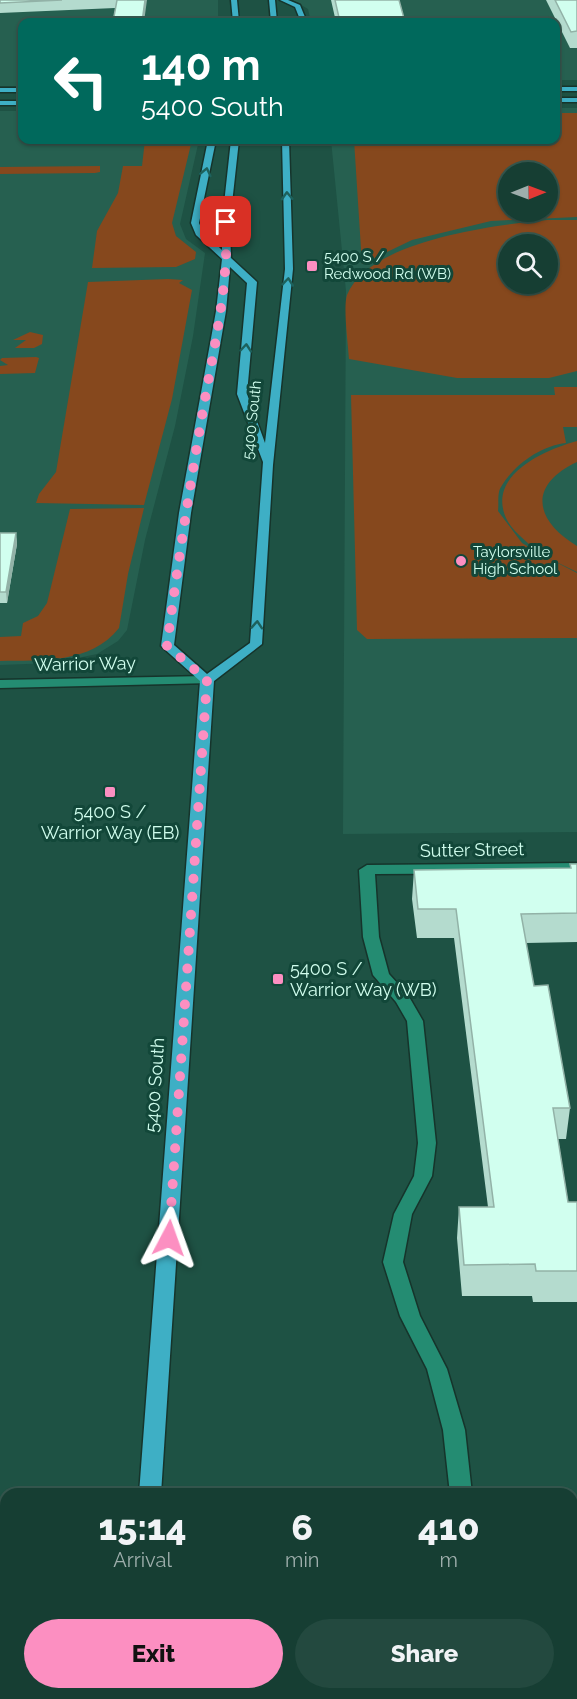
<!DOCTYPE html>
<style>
body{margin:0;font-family:Raleway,sans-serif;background:#23493f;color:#f1f3f6;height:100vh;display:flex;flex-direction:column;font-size:22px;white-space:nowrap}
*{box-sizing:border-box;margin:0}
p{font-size:20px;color:#9eaeac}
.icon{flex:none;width:33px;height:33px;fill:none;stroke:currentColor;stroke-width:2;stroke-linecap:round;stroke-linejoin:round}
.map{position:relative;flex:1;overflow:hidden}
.drawer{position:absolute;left:0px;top:1488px;width:578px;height:212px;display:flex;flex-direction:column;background:#163e33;border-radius:18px 18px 0 0;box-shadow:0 2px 4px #0004,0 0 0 2px #35574e}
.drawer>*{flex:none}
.banner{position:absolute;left:18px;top:18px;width:542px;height:126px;border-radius:12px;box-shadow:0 2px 4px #0004,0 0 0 2px #35574e;background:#00695c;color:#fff;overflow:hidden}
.needle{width:39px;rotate:89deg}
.controls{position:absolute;left:498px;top:162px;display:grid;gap:12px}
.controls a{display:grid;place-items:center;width:60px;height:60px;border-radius:50%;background:#163e33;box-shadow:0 2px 4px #0004,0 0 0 2px #35574e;font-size:30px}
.pin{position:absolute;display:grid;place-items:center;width:51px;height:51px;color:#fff;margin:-26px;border-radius:12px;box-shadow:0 3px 9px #0006}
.me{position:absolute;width:66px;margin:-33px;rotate:4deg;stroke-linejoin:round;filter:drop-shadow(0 0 4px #0008)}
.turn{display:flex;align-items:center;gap:21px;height:126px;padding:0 24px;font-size:27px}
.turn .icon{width:78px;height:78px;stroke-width:2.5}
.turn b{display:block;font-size:42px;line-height:51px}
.eta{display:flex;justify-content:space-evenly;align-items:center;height:102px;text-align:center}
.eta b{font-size:36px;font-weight:800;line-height:42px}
.cta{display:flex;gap:12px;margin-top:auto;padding:12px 24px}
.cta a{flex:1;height:69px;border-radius:36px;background:#fc8fc1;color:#111;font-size:24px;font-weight:800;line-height:69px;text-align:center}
.cta a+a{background:#23493f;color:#f1f3f6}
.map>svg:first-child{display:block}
.built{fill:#266050;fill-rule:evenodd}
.green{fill:#86481d;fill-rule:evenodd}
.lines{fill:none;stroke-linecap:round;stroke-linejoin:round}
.street-casing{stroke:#16342b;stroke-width:3}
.primary-casing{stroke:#16342b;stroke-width:3}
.street{fill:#248c72;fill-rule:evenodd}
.primary{fill:#3eafc5;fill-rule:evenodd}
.wall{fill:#b4dbce}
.shaded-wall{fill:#92b2a7}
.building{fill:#d1ffef;stroke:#92b2a7;stroke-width:1.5}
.oneway{stroke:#1d615c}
.route{stroke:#fc8fc1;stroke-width:10;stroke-dasharray:0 18}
.poi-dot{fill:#fc8fc1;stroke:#124739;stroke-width:2}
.labels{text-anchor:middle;stroke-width:6;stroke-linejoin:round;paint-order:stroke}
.far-poi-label{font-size:15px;fill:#d1feee;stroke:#124739;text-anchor:start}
.far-street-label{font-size:15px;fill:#d1feee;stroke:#124739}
.street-label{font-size:18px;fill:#d1feee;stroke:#124739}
.poi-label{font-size:18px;fill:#d1feee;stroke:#124739}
</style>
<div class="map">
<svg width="577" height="1699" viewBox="0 0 577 1699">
<rect width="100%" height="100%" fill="#1e5244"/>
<path class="built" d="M 0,0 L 218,0 L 218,22 L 22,22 L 22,86 L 0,86 Z
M 293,0 L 577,0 L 577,80 L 555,80 L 555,22 L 311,22 L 308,9 Z
M 555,108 L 577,108 L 577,832 L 343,834 L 346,291 L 331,140 L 555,140 ZM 508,172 L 548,172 L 548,212 L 508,212 ZM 508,244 L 548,244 L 548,284 L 508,284 Z
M 0,111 L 22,111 L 22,140 L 199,140 L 180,224 L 186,239 L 205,253 L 193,336 L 175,426 L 145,540 L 127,630 L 118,641 L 97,654 L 53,663 L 0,665 Z"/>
<path class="green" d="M 555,113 L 577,113 L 577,217 L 491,221 L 412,240 L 362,264 L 354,140 L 555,140 ZM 548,172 L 548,212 L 508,212 L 508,172 Z
M 145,140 L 192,140 L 172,223 L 176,236 L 196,252 L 195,259 L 176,267 L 92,268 L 97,231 L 118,193 L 123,166 L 142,166 Z
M 100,166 L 100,172 L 95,173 L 0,174 L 0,167 Z
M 547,220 L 577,220 L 577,371 L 549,378 L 457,378 L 349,359 C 348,344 343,307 347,295 C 369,240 496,225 547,220 ZM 508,244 L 548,244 L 548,284 L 508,284 Z
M 168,279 L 183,280 L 179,283 L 192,290 L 172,399 L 144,505 L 36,503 L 39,494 L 56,472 L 88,282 Z
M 30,332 L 43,335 L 42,344 L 34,348 L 15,348 L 26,340 L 13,340 Z
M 2,358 L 36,357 L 39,358 L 35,373 L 0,374 L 0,366 L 8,365 L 0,360 Z
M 554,387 L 577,387 L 577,427 L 563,427 L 566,443 C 540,446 514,465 501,487 C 497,493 499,504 498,511 L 522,543 L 539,553 C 528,542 515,534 507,520 C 485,476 544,450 577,441 L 577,462 C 528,485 534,520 577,546 L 577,572 L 544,556 L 577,573 L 577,638 L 367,639 L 357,630 L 351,395 L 555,395 Z
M 144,508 L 128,574 L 119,628 C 91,664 41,660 0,661 L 0,637 L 21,636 L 23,623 L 38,616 L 47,603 L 70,509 Z"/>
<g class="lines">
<g class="street-casing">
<path id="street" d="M 207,676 L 214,680 L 212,683 L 0,688 L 0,680 Z
M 577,863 L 577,873 L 375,874 L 379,937 L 389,974 L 408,995 L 423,1021 L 436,1143 L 432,1176 L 412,1214 L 403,1262 L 420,1316 L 447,1369 L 465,1430 L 472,1494 L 450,1494 L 443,1430 L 427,1369 L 400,1316 L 383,1262 L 394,1214 L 414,1176 L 418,1143 L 407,1021 L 396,1002 L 373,975 L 363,937 L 359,870 L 367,865 Z
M 469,1694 L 493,1694 L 494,1699 L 470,1699 Z"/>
</g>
<g class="primary-casing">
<path id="primary" d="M 231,0 L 237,0 L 239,22 L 233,22 Z
M 269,0 L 275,0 L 277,22 L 271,22 Z
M 280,0 L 288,0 L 300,5 L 307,22 L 301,22 L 295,7 Z
M 555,87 L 577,87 L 577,91 L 555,91 Z
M 0,88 L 22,88 L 22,92 L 0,92 Z
M 555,98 L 577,98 L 577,102 L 555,102 Z
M 0,101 L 22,101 L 22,105 L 0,105 Z
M 208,140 L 216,140 L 199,223 L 203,232 L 222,250 L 222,222 L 231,140 L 239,140 L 230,222 L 231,258 L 257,282 L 247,394 L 265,443 L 285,269 L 282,140 L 289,140 L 293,269 L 273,465 L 262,644 L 214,681 L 161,1494 L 139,1494 L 200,681 L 161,646 L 179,513 L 216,311 L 222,259 L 196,235 L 191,223 ZM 230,267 L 247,283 L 237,394 L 263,462 L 250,643 L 207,674 L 174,645 L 191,513 L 226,311 Z
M 124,1694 L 148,1694 L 148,1699 L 124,1699 Z"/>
</g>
<use href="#street" class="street"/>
<use href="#primary" class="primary"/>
</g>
<path class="wall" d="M 0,0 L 147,0 L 115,8 L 0,13 Z
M 331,0 L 399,0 L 405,22 L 336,22 Z
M 546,0 L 577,0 L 577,48 L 570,48 Z
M 0,533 L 16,533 L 17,544 L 7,603 L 0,603 Z
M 570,864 L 577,864 L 577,942 L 526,943 L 534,986 L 570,1108 L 566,1139 L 558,1139 L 568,1202 L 577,1202 L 577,1302 L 533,1302 L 532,1296 L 462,1296 L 457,1238 L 459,1207 L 488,1207 L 454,938 L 417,938 L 412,899 L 414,870 L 570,868 Z
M 548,1694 L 572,1694 L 577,1699 L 549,1699 Z"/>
<path class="shaded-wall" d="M 145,0 L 147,0 L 144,22 L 142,22 Z
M 16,533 L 17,544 L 7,603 L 6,592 Z"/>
<path class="building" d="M 0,0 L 62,0 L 0,3 Z
M 117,0 L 145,0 L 142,22 L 113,22 Z
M 335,0 L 399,0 L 405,22 L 340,22 Z
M 555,0 L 577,0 L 577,31 L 571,32 Z
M 0,533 L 16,533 L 6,592 L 0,592 Z
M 570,864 L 577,864 L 577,913 L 521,914 L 534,986 L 548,985 L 570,1108 L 553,1108 L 568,1202 L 577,1202 L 577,1271 L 536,1271 L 535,1264 L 464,1265 L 459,1207 L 494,1207 L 456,909 L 418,909 L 414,870 L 571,868 Z
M 577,1559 L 577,1699 L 558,1699 L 557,1694 L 572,1694 L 572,1560 Z"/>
<defs><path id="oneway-chevron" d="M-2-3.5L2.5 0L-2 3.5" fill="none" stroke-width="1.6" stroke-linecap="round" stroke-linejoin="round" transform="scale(1.5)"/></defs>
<g class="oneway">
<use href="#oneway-chevron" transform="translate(206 172) rotate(-77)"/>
<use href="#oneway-chevron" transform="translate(287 196) rotate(-92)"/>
<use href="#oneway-chevron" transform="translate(288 282) rotate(-84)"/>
<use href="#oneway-chevron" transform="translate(246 348) rotate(-85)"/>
<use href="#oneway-chevron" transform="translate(257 625) rotate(-86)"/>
</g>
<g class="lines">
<path class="route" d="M 169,1238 L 207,680 L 167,646 C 177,569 189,492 202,416 C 213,351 229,287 226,222"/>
</g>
<g class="poi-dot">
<rect x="306" y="260" width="12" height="12" rx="3"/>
<circle cx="461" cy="561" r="6"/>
<rect x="104" y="786" width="12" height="12" rx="3"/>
<rect x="272" y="973" width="12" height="12" rx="3"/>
</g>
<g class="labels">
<g class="far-poi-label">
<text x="324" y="262">5400 S /<tspan x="324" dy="17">Redwood Rd (WB)</tspan></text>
<text x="473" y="557">Taylorsville<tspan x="473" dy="17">High School</tspan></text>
</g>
<g class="far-street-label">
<text transform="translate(252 420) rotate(-84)" y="5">5400 South</text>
</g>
<g class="street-label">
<text transform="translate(85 664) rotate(-1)" y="6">Warrior Way</text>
<text transform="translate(472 850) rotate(-1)" y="6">Sutter Street</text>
<text transform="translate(155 1085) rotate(-86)" y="6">5400 South</text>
</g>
<g class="poi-label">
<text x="110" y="818">5400 S /<tspan x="110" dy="21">Warrior Way (EB)</tspan></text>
<text x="290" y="975" text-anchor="start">5400 S /<tspan x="290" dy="21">Warrior Way (WB)</tspan></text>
</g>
</g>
</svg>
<div class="controls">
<a><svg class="needle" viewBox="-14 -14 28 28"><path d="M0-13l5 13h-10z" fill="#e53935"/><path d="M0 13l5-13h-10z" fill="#9eaeac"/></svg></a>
<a><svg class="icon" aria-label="search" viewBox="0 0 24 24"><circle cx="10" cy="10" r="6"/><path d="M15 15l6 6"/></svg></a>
</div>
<div class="pin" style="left:226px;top:222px;background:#d93025"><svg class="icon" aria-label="arrive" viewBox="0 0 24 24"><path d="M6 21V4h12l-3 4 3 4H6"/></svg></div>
<svg class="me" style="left:169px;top:1238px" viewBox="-20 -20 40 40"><path d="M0-17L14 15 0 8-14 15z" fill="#fc8fc1" stroke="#fff" stroke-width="4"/></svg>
<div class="banner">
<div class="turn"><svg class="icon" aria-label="left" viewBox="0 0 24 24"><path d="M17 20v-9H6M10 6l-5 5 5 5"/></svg><div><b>140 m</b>5400 South</div></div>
</div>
<section class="drawer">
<div class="eta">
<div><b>15:14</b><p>Arrival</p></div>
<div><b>6</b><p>min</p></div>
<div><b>410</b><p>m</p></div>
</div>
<div class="cta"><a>Exit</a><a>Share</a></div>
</section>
</div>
